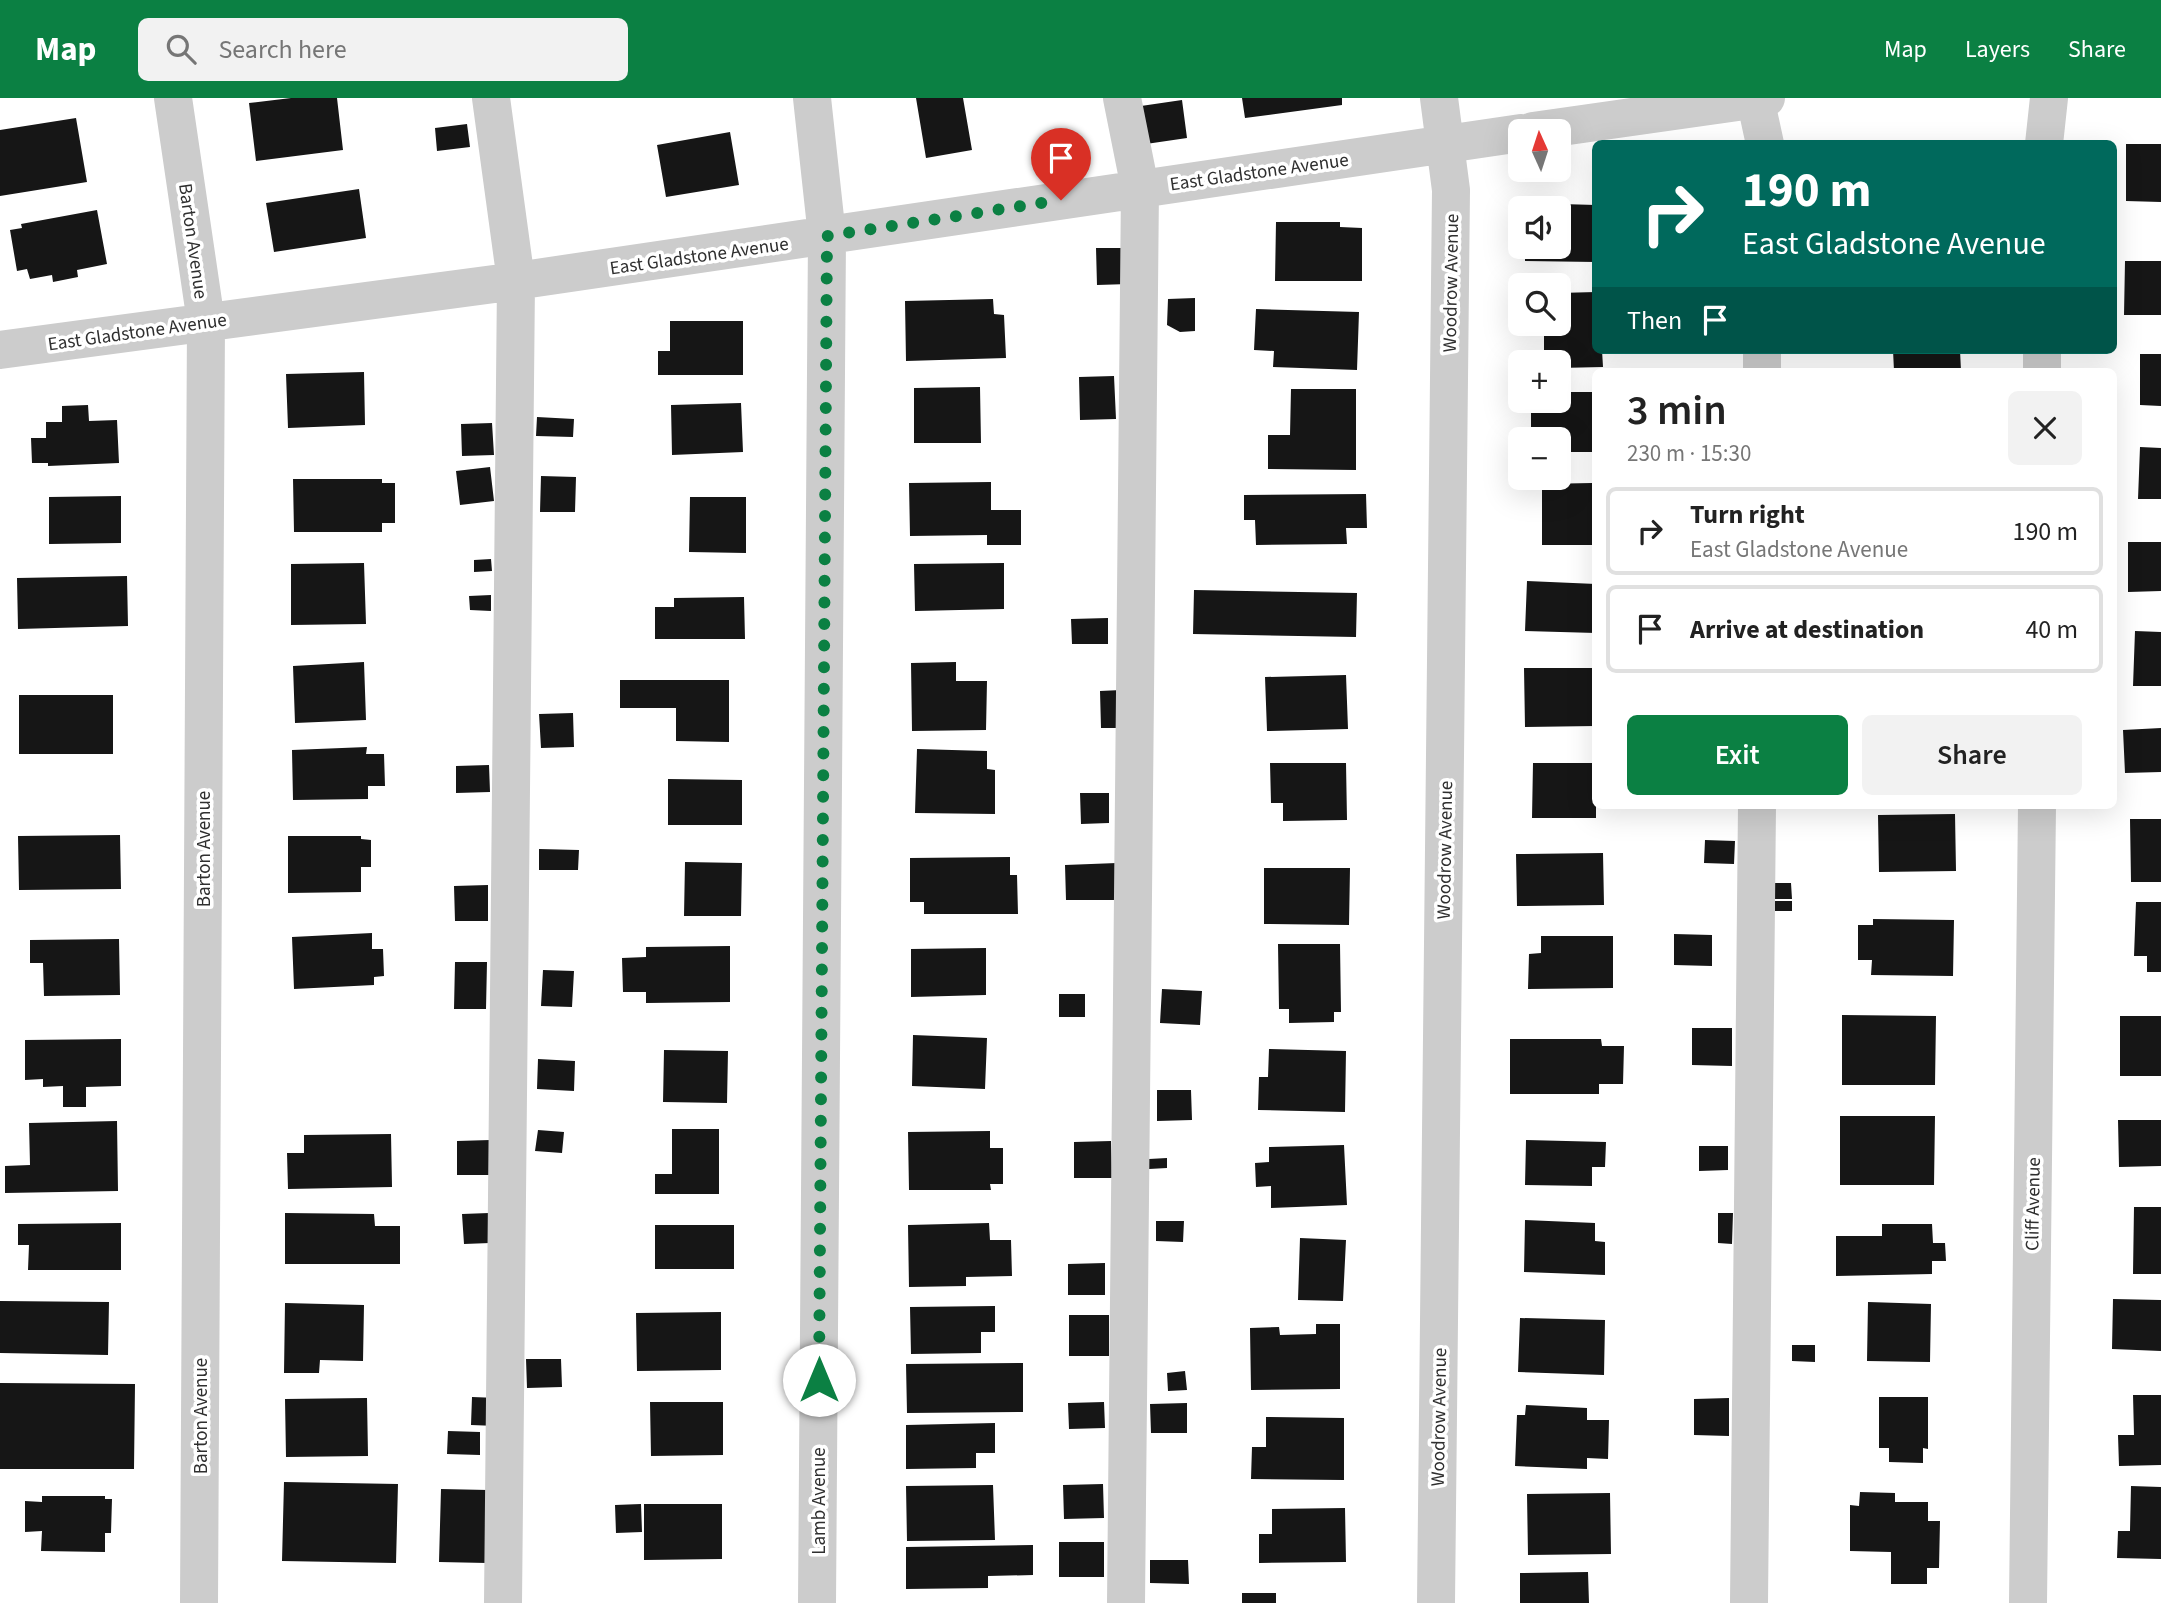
<!DOCTYPE html>
<meta charset="utf-8">
<style>
body{margin:0;font-family:"Source Sans 3",sans-serif;background:#f2f2f2;color:#222;height:100vh;display:flex;flex-direction:column;font-size:26px;white-space:nowrap}
*{box-sizing:border-box;margin:0}
p{font-size:23px;color:#767676}
.icon{flex:none;width:38px;height:38px;fill:none;stroke:currentColor;stroke-width:2;stroke-linecap:round;stroke-linejoin:round}
.map{position:relative;flex:1;overflow:hidden}
.side{position:absolute;left:1592px;top:270px;width:525px;height:441px;display:flex;flex-direction:column;background:#fff;border-radius:10px;box-shadow:0 7px 28px #0002}
.side>*{flex:none}
.top-card{position:absolute;left:1592px;top:42px;width:525px;height:214px;border-radius:10px;box-shadow:0 7px 28px #0002;background:#00695c;color:#fff;overflow:hidden}
.needle{width:46px;rotate:357deg}
.controls{position:absolute;left:1508px;top:21px;display:grid;gap:14px}
.controls a{display:grid;place-items:center;width:63px;height:63px;border-radius:10px;background:#fff;box-shadow:0 7px 28px #0002;font-size:35px}
.pin{position:absolute;display:grid;place-items:center;width:60px;height:60px;color:#fff;margin:-72px -30px;border-radius:50% 50% 50% 0;rotate:-45deg;box-shadow:0 0 7px #0007}
.pin .icon{rotate:45deg}
.me{position:absolute;width:77px;margin:-38px;rotate:0deg;stroke-linejoin:round;filter:drop-shadow(0 0 5px #0008)}
.turn{display:flex;align-items:center;gap:24px;height:147px;padding:0 35px;font-size:32px}
.turn .icon{width:91px;height:91px;stroke-width:2.5}
.turn b{display:block;font-size:49px;line-height:60px}
.then{display:flex;align-items:center;height:66px;padding:0 35px;background:#0003;gap:14px;font-size:26px}
.round{display:grid;place-items:center;flex:none;width:74px;height:74px;border-radius:10px;background:#f2f2f2}
.headline{display:flex;align-items:center;justify-content:space-between;height:119px;padding:0 35px}
h1{font-size:42px;font-weight:600;line-height:52px}
.button{display:flex;gap:14px;margin-top:auto;padding:14px 35px}
.button a{flex:1;height:80px;border-radius:10px;background:#0b8043;color:#fff;font-size:28px;font-weight:600;line-height:80px;text-align:center}
.button a+a{background:#f2f2f2;color:#222}
ul{padding:0;list-style:none}
li{display:flex;align-items:center;gap:21px;height:88px;margin:0 14px 10px;padding:0 21px;border:4px solid #e0e0e0;border-radius:10px}
li div{flex:1}
li b{display:block;font-size:26px}
li em{font-style:normal}
header{display:flex;align-items:center;gap:42px;box-sizing:border-box;height:98px;padding:0 35px;background:#0b8043;color:#fff}
header strong{font-size:33px}
nav{display:flex;gap:38px;margin-inline-start:auto;font-size:24px}
.search{width:490px;height:63px;background:#f2f2f2;display:flex;align-items:center;gap:18px;box-sizing:border-box;padding:0 24px;border-radius:10px;color:#767676;font-size:26px}
.map>svg:first-child{display:block}
.building{fill:#161616}
.lines{fill:none;stroke-linecap:round;stroke-linejoin:round}
.minor{stroke:#ccc;stroke-width:38}
.route{stroke:#0b8043;stroke-width:12;stroke-dasharray:0 21.6}
.labels{text-anchor:middle;stroke-width:7;stroke-linejoin:round;paint-order:stroke}
.street-label{font-size:19px;fill:#2f2f2f;stroke:#fff}
</style>
<header>
<strong>Map</strong>
<div class="search"><svg class="icon" aria-label="search" viewBox="0 0 24 24"><circle cx="10" cy="10" r="6"/><path d="M15 15l6 6"/></svg>Search here</div>
<nav><a>Map</a><a>Layers</a><a>Share</a></nav>
</header>
<div class="map">
<svg width="2161" height="1505" viewBox="0 0 2161 1505">
<rect width="100%" height="100%" fill="#fff"/>
<path class="building" d="M 291,0 L 337,0 L 343,52 L 256,63 L 249,5 Z
M 916,0 L 963,0 L 972,52 L 926,60 Z
M 1242,0 L 1342,0 L 1342,7 L 1245,20 Z
M 1182,2 L 1187,40 L 1146,46 L 1141,8 Z
M 76,20 L 87,84 L 0,98 L 0,32 Z
M 467,26 L 470,49 L 437,53 L 435,30 Z
M 730,34 L 739,87 L 666,99 L 657,47 Z
M 2126,46 L 2161,46 L 2161,104 L 2126,103 Z
M 359,91 L 366,140 L 274,154 L 266,105 Z
M 1526,105 L 1596,107 L 1596,164 L 1525,163 L 1525,149 L 1559,149 L 1559,110 L 1526,110 Z
M 97,112 L 107,166 L 77,172 L 78,179 L 53,184 L 52,177 L 30,181 L 27,171 L 17,173 L 10,132 L 22,130 L 21,126 Z
M 1276,124 L 1340,124 L 1340,129 L 1362,130 L 1362,183 L 1275,183 Z
M 1096,150 L 1129,150 L 1129,186 L 1097,187 Z
M 2125,163 L 2161,163 L 2161,217 L 2124,217 Z
M 1596,194 L 1596,252 L 1602,252 L 1603,269 L 1559,270 L 1559,264 L 1544,264 L 1544,226 L 1559,226 L 1559,195 Z
M 1195,200 L 1195,233 L 1180,234 L 1167,227 L 1168,201 Z
M 993,201 L 994,216 L 1004,217 L 1006,260 L 906,263 L 905,203 Z
M 1256,211 L 1359,214 L 1357,272 L 1273,269 L 1274,253 L 1254,252 Z
M 670,223 L 743,223 L 743,277 L 658,277 L 658,253 L 670,253 Z
M 1893,252 L 1960,252 L 1961,273 L 1894,273 Z
M 2140,256 L 2161,256 L 2161,308 L 2140,307 Z
M 364,274 L 365,327 L 288,330 L 286,276 Z
M 1114,278 L 1116,321 L 1080,322 L 1079,279 Z
M 980,289 L 981,345 L 914,345 L 914,290 Z
M 1291,291 L 1356,291 L 1356,372 L 1268,371 L 1268,337 L 1290,337 Z
M 1559,294 L 1596,294 L 1596,354 L 1559,354 L 1559,341 L 1531,341 L 1531,303 L 1559,303 Z
M 741,305 L 743,354 L 672,357 L 671,307 Z
M 88,307 L 89,323 L 117,322 L 119,365 L 48,368 L 48,365 L 32,365 L 31,340 L 46,340 L 46,324 L 62,324 L 62,308 Z
M 537,319 L 574,321 L 573,339 L 536,338 Z
M 492,325 L 494,357 L 462,358 L 461,326 Z
M 2140,349 L 2161,350 L 2161,401 L 2138,401 Z
M 490,369 L 494,403 L 460,407 L 456,373 Z
M 541,378 L 576,379 L 575,414 L 540,414 Z
M 293,381 L 382,381 L 382,385 L 395,385 L 395,425 L 382,425 L 382,434 L 294,434 Z
M 991,384 L 991,412 L 1021,412 L 1021,447 L 987,447 L 987,437 L 910,438 L 909,385 Z
M 1592,385 L 1592,390 L 1596,390 L 1596,418 L 1592,418 L 1592,425 L 1596,424 L 1596,445 L 1592,445 L 1592,447 L 1542,447 L 1542,386 Z
M 1366,396 L 1367,430 L 1346,430 L 1347,446 L 1256,447 L 1255,422 L 1244,422 L 1244,397 Z
M 121,398 L 121,445 L 49,446 L 49,399 Z
M 690,399 L 746,399 L 746,455 L 689,454 Z
M 2128,444 L 2161,444 L 2161,493 L 2128,494 Z
M 491,461 L 492,473 L 474,474 L 474,462 Z
M 364,465 L 366,526 L 291,527 L 291,466 Z
M 1004,465 L 1004,511 L 915,513 L 914,466 Z
M 127,478 L 128,528 L 18,531 L 17,480 Z
M 1527,483 L 1596,486 L 1596,535 L 1525,533 Z
M 1194,492 L 1357,495 L 1356,539 L 1193,536 Z
M 491,497 L 491,513 L 470,512 L 469,498 Z
M 744,499 L 745,541 L 655,541 L 655,509 L 674,509 L 674,500 Z
M 1108,520 L 1108,546 L 1072,546 L 1071,521 Z
M 2135,533 L 2161,534 L 2161,588 L 2133,588 Z
M 364,564 L 366,622 L 295,625 L 293,568 Z
M 956,564 L 956,583 L 987,583 L 986,632 L 912,633 L 911,565 Z
M 1524,570 L 1596,570 L 1596,628 L 1525,629 Z
M 1346,577 L 1348,631 L 1267,633 L 1265,579 Z
M 620,582 L 729,582 L 729,644 L 676,643 L 676,610 L 620,610 Z
M 1121,592 L 1121,630 L 1101,630 L 1100,593 Z
M 19,597 L 113,597 L 113,656 L 19,656 Z
M 573,615 L 574,649 L 541,650 L 539,616 Z
M 2161,630 L 2161,674 L 2125,675 L 2123,632 Z
M 367,649 L 366,656 L 384,656 L 385,688 L 368,688 L 368,701 L 293,702 L 292,652 Z
M 917,651 L 987,653 L 987,671 L 995,672 L 995,716 L 915,715 Z
M 1270,665 L 1346,665 L 1347,722 L 1283,723 L 1283,705 L 1271,705 Z
M 1533,665 L 1596,665 L 1596,720 L 1532,720 Z
M 489,667 L 490,694 L 456,695 L 456,668 Z
M 668,681 L 742,682 L 742,727 L 668,727 Z
M 1080,695 L 1109,695 L 1109,725 L 1081,726 Z
M 1955,716 L 1956,773 L 1879,774 L 1878,717 Z
M 2130,721 L 2161,721 L 2161,784 L 2131,784 Z
M 120,737 L 121,791 L 19,792 L 18,738 Z
M 288,738 L 361,738 L 361,741 L 371,742 L 371,769 L 361,769 L 361,794 L 288,795 Z
M 1705,742 L 1735,743 L 1734,766 L 1704,765 Z
M 539,751 L 579,752 L 578,772 L 539,772 Z
M 1603,755 L 1604,807 L 1517,808 L 1516,756 Z
M 1010,759 L 1010,777 L 1017,777 L 1018,816 L 924,816 L 924,804 L 910,804 L 910,760 Z
M 685,764 L 742,765 L 741,818 L 684,818 Z
M 1117,765 L 1118,802 L 1066,802 L 1065,767 Z
M 1264,770 L 1350,770 L 1349,827 L 1264,826 Z
M 1775,785 L 1791,785 L 1792,801 L 1775,801 Z
M 488,787 L 488,823 L 455,823 L 454,788 Z
M 1775,803 L 1792,803 L 1792,813 L 1775,813 Z
M 2136,804 L 2161,804 L 2161,874 L 2147,874 L 2147,858 L 2134,858 Z
M 1873,821 L 1954,822 L 1953,878 L 1871,877 L 1872,862 L 1858,862 L 1858,827 L 1873,827 Z
M 372,835 L 372,851 L 383,851 L 384,878 L 374,879 L 374,887 L 294,891 L 292,839 Z
M 1674,836 L 1712,837 L 1712,868 L 1674,867 Z
M 1541,838 L 1613,838 L 1613,890 L 1528,891 L 1529,856 L 1541,855 Z
M 119,841 L 120,897 L 44,898 L 43,865 L 30,865 L 30,842 Z
M 1278,846 L 1340,846 L 1341,914 L 1334,914 L 1334,924 L 1289,925 L 1289,911 L 1279,911 Z
M 730,848 L 730,904 L 646,905 L 646,894 L 623,894 L 622,860 L 646,859 L 646,849 Z
M 986,850 L 986,897 L 911,899 L 911,851 Z
M 455,864 L 487,864 L 486,911 L 454,911 Z
M 543,872 L 574,873 L 572,909 L 541,908 Z
M 1162,891 L 1202,893 L 1200,927 L 1160,925 Z
M 1059,896 L 1085,896 L 1085,919 L 1059,919 Z
M 1842,917 L 1936,918 L 1935,987 L 1842,987 Z
M 2120,918 L 2161,918 L 2161,978 L 2120,978 Z
M 1692,930 L 1732,930 L 1732,968 L 1692,967 Z
M 913,937 L 987,940 L 985,991 L 912,988 Z
M 121,941 L 121,988 L 86,989 L 86,1009 L 63,1009 L 63,988 L 43,989 L 43,981 L 25,982 L 25,942 Z
M 1510,941 L 1601,941 L 1602,948 L 1624,948 L 1623,986 L 1599,986 L 1599,996 L 1510,996 Z
M 1269,951 L 1346,953 L 1345,1014 L 1258,1012 L 1259,979 L 1268,979 Z
M 664,952 L 728,953 L 727,1005 L 663,1004 Z
M 538,961 L 575,963 L 574,993 L 537,991 Z
M 1157,992 L 1191,992 L 1192,1022 L 1157,1023 Z
M 1840,1018 L 1935,1018 L 1934,1087 L 1840,1087 Z
M 2118,1022 L 2161,1022 L 2161,1068 L 2119,1069 Z
M 117,1023 L 118,1093 L 5,1095 L 5,1068 L 30,1067 L 29,1025 Z
M 672,1031 L 719,1031 L 719,1096 L 655,1096 L 655,1076 L 672,1076 Z
M 538,1032 L 564,1034 L 562,1055 L 535,1053 Z
M 990,1033 L 990,1050 L 1003,1050 L 1003,1086 L 990,1086 L 991,1092 L 909,1092 L 908,1034 Z
M 391,1036 L 392,1089 L 288,1091 L 287,1055 L 304,1055 L 304,1037 Z
M 490,1042 L 491,1077 L 457,1077 L 457,1043 Z
M 1526,1042 L 1606,1044 L 1605,1069 L 1592,1069 L 1592,1088 L 1525,1087 Z
M 1111,1043 L 1112,1080 L 1074,1080 L 1074,1044 Z
M 1344,1047 L 1347,1107 L 1271,1110 L 1271,1088 L 1256,1089 L 1255,1065 L 1269,1064 L 1269,1049 Z
M 1699,1048 L 1728,1048 L 1728,1072 L 1699,1073 Z
M 1167,1060 L 1167,1070 L 1149,1071 L 1149,1061 Z
M 2134,1109 L 2161,1109 L 2161,1176 L 2133,1176 Z
M 285,1115 L 374,1116 L 375,1128 L 400,1128 L 400,1166 L 285,1166 Z
M 489,1115 L 490,1145 L 464,1146 L 462,1116 Z
M 1718,1115 L 1733,1115 L 1732,1146 L 1718,1145 Z
M 1525,1122 L 1595,1125 L 1595,1143 L 1605,1144 L 1605,1177 L 1524,1174 Z
M 1156,1123 L 1184,1123 L 1183,1144 L 1156,1143 Z
M 121,1125 L 121,1172 L 28,1172 L 29,1147 L 18,1147 L 18,1126 Z
M 989,1125 L 990,1142 L 1011,1142 L 1012,1178 L 966,1179 L 966,1188 L 909,1189 L 908,1127 Z
M 1882,1126 L 1932,1126 L 1933,1145 L 1945,1145 L 1946,1163 L 1932,1163 L 1932,1176 L 1836,1178 L 1836,1138 L 1882,1138 Z
M 655,1127 L 734,1127 L 734,1171 L 655,1171 Z
M 1300,1140 L 1346,1142 L 1343,1203 L 1298,1202 Z
M 1105,1165 L 1105,1197 L 1068,1197 L 1068,1166 Z
M 2113,1201 L 2161,1202 L 2161,1253 L 2112,1251 Z
M 0,1203 L 109,1204 L 108,1257 L 0,1255 Z
M 1868,1204 L 1931,1206 L 1930,1264 L 1867,1263 Z
M 285,1205 L 364,1207 L 363,1263 L 320,1262 L 319,1275 L 284,1275 Z
M 995,1208 L 995,1234 L 981,1234 L 981,1255 L 911,1256 L 910,1209 Z
M 721,1214 L 721,1272 L 637,1273 L 636,1215 Z
M 1069,1217 L 1109,1217 L 1109,1258 L 1069,1258 Z
M 1520,1220 L 1605,1222 L 1604,1277 L 1518,1274 Z
M 1316,1226 L 1340,1226 L 1340,1291 L 1251,1292 L 1250,1230 L 1279,1229 L 1280,1237 L 1316,1236 Z
M 1792,1247 L 1815,1247 L 1815,1264 L 1792,1263 Z
M 526,1261 L 561,1261 L 562,1289 L 527,1290 Z
M 1023,1265 L 1023,1314 L 907,1315 L 906,1266 Z
M 1185,1273 L 1187,1292 L 1168,1293 L 1167,1275 Z
M 0,1285 L 135,1286 L 134,1371 L 0,1371 Z
M 2133,1297 L 2161,1297 L 2161,1367 L 2119,1368 L 2118,1337 L 2134,1337 Z
M 472,1299 L 498,1300 L 497,1328 L 471,1327 Z
M 1879,1299 L 1928,1299 L 1928,1351 L 1923,1350 L 1923,1365 L 1889,1364 L 1889,1350 L 1879,1350 Z
M 367,1300 L 368,1358 L 286,1359 L 285,1301 Z
M 1729,1300 L 1729,1338 L 1694,1337 L 1694,1301 Z
M 650,1304 L 723,1304 L 723,1357 L 651,1358 Z
M 1104,1304 L 1105,1330 L 1069,1331 L 1068,1305 Z
M 1187,1305 L 1187,1335 L 1151,1335 L 1150,1306 Z
M 1526,1307 L 1587,1310 L 1587,1322 L 1609,1322 L 1608,1361 L 1587,1360 L 1587,1371 L 1515,1368 L 1517,1317 L 1525,1317 Z
M 1266,1319 L 1344,1320 L 1344,1382 L 1251,1381 L 1252,1349 L 1266,1349 Z
M 995,1325 L 995,1355 L 976,1355 L 976,1370 L 906,1371 L 906,1327 Z
M 448,1333 L 480,1334 L 480,1357 L 447,1356 Z
M 284,1384 L 398,1386 L 396,1465 L 282,1463 Z
M 1103,1386 L 1104,1420 L 1064,1421 L 1063,1387 Z
M 993,1387 L 995,1442 L 907,1443 L 906,1388 Z
M 2131,1388 L 2161,1389 L 2161,1461 L 2117,1460 L 2118,1433 L 2130,1433 Z
M 441,1391 L 488,1392 L 487,1465 L 439,1464 Z
M 1860,1394 L 1895,1395 L 1895,1404 L 1928,1404 L 1928,1423 L 1940,1423 L 1939,1470 L 1927,1470 L 1927,1486 L 1891,1486 L 1891,1454 L 1850,1453 L 1850,1407 L 1859,1408 Z
M 1610,1395 L 1611,1456 L 1528,1457 L 1527,1396 Z
M 42,1398 L 105,1398 L 105,1401 L 112,1401 L 111,1435 L 105,1435 L 105,1454 L 41,1453 L 42,1433 L 25,1434 L 25,1403 L 42,1404 Z
M 641,1406 L 642,1434 L 616,1435 L 615,1407 Z
M 644,1406 L 722,1406 L 722,1461 L 644,1462 Z
M 1345,1410 L 1346,1464 L 1259,1465 L 1259,1436 L 1272,1436 L 1272,1411 Z
M 1059,1444 L 1104,1444 L 1104,1479 L 1059,1479 Z
M 1033,1447 L 1033,1477 L 988,1478 L 988,1490 L 906,1491 L 906,1449 Z
M 1150,1462 L 1188,1462 L 1189,1486 L 1150,1485 Z
M 1588,1474 L 1589,1505 L 1520,1505 L 1520,1475 Z
M 1242,1495 L 1276,1495 L 1276,1505 L 1242,1505 Z"/>
<g class="lines">
<path class="minor" d="M 173,0 L 206,224 L 199,1505
M 491,0 L 516,183 L 503,1505
M 812,0 L 827,138 L 817,1505
M 1122,0 L 1140,90 L 1126,1505
M 1755,0 L 1765,46
M 1533,33 L 1766,0
M 2044,46 L 2049,0
M 0,252 L 516,183 L 1521,35
M 1762,273 L 1762,252
M 2042,273 L 2042,252
M 1436,1505 L 1451,92 L 1439,0
M 1749,1505 L 1757,707
M 2028,1505 L 2037,707"/>
</g>
<g class="lines">
<path class="route" d="M 819,1282 L 827,138 L 1061,102"/>
</g>
<g class="labels">
<g class="street-label">
<text transform="translate(1259 73) rotate(-8)" y="7">East Gladstone Avenue</text>
<text transform="translate(194 143) rotate(82)" y="7">Barton Avenue</text>
<text transform="translate(699 157) rotate(-8)" y="7">East Gladstone Avenue</text>
<text transform="translate(1450 185) rotate(-89)" y="7">Woodrow Avenue</text>
<text transform="translate(137 233) rotate(-8)" y="7">East Gladstone Avenue</text>
<text transform="translate(203 751) rotate(-90)" y="7">Barton Avenue</text>
<text transform="translate(1444 752) rotate(-89)" y="7">Woodrow Avenue</text>
<text transform="translate(2032 1106) rotate(-89)" y="7">Cliff Avenue</text>
<text transform="translate(200 1318) rotate(-90)" y="7">Barton Avenue</text>
<text transform="translate(1438 1319) rotate(-89)" y="7">Woodrow Avenue</text>
<text transform="translate(818 1403) rotate(-90)" y="7">Lamb Avenue</text>
</g>
</g>
</svg>
<div class="controls">
<a><svg class="needle" viewBox="-14 -14 28 28"><path d="M0-13l5 13h-10z" fill="#e53935"/><path d="M0 13l5-13h-10z" fill="#767676"/></svg></a>
<a><svg class="icon" aria-label="sound" viewBox="0 0 24 24"><path d="M4 9h4l5-4v14l-5-4H4zM17 9q2 3 0 6"/></svg></a>
<a><svg class="icon" aria-label="search" viewBox="0 0 24 24"><circle cx="10" cy="10" r="6"/><path d="M15 15l6 6"/></svg></a>
<a>+</a>
<a>−</a>
</div>
<div class="pin" style="left:1061px;top:102px;background:#d93025"><svg class="icon" aria-label="arrive" viewBox="0 0 24 24"><path d="M6 21V4h12l-3 4 3 4H6"/></svg></div>
<svg class="me" style="left:819px;top:1282px" viewBox="-20 -20 40 40"><circle r="19" fill="#fff"/><path d="M0-13L10 11 0 6-10 11z" fill="#0b8043"/></svg>
<div class="top-card">
<div class="turn"><svg class="icon" aria-label="right" viewBox="0 0 24 24"><path d="M7 20v-9h11M14 6l5 5-5 5"/></svg><div><b>190 m</b>East Gladstone Avenue</div></div>
<div class="then">Then<svg class="icon" aria-label="arrive" viewBox="0 0 24 24"><path d="M6 21V4h12l-3 4 3 4H6"/></svg></div>
</div>
<section class="side">
<div class="headline"><div><h1>3 min</h1><p>230 m · 15:30</p></div><a class="round"><svg class="icon" aria-label="close" viewBox="0 0 24 24"><path d="M6 6l12 12M18 6L6 18"/></svg></a></div>
<ul>
<li><svg class="icon" aria-label="right" viewBox="0 0 24 24"><path d="M7 20v-9h11M14 6l5 5-5 5"/></svg><div><b>Turn right</b><p>East Gladstone Avenue</p></div><em>190 m</em></li>
<li><svg class="icon" aria-label="arrive" viewBox="0 0 24 24"><path d="M6 21V4h12l-3 4 3 4H6"/></svg><div><b>Arrive at destination</b></div><em>40 m</em></li>
</ul>
<div class="button"><a>Exit</a><a>Share</a></div>
</section>
</div>
